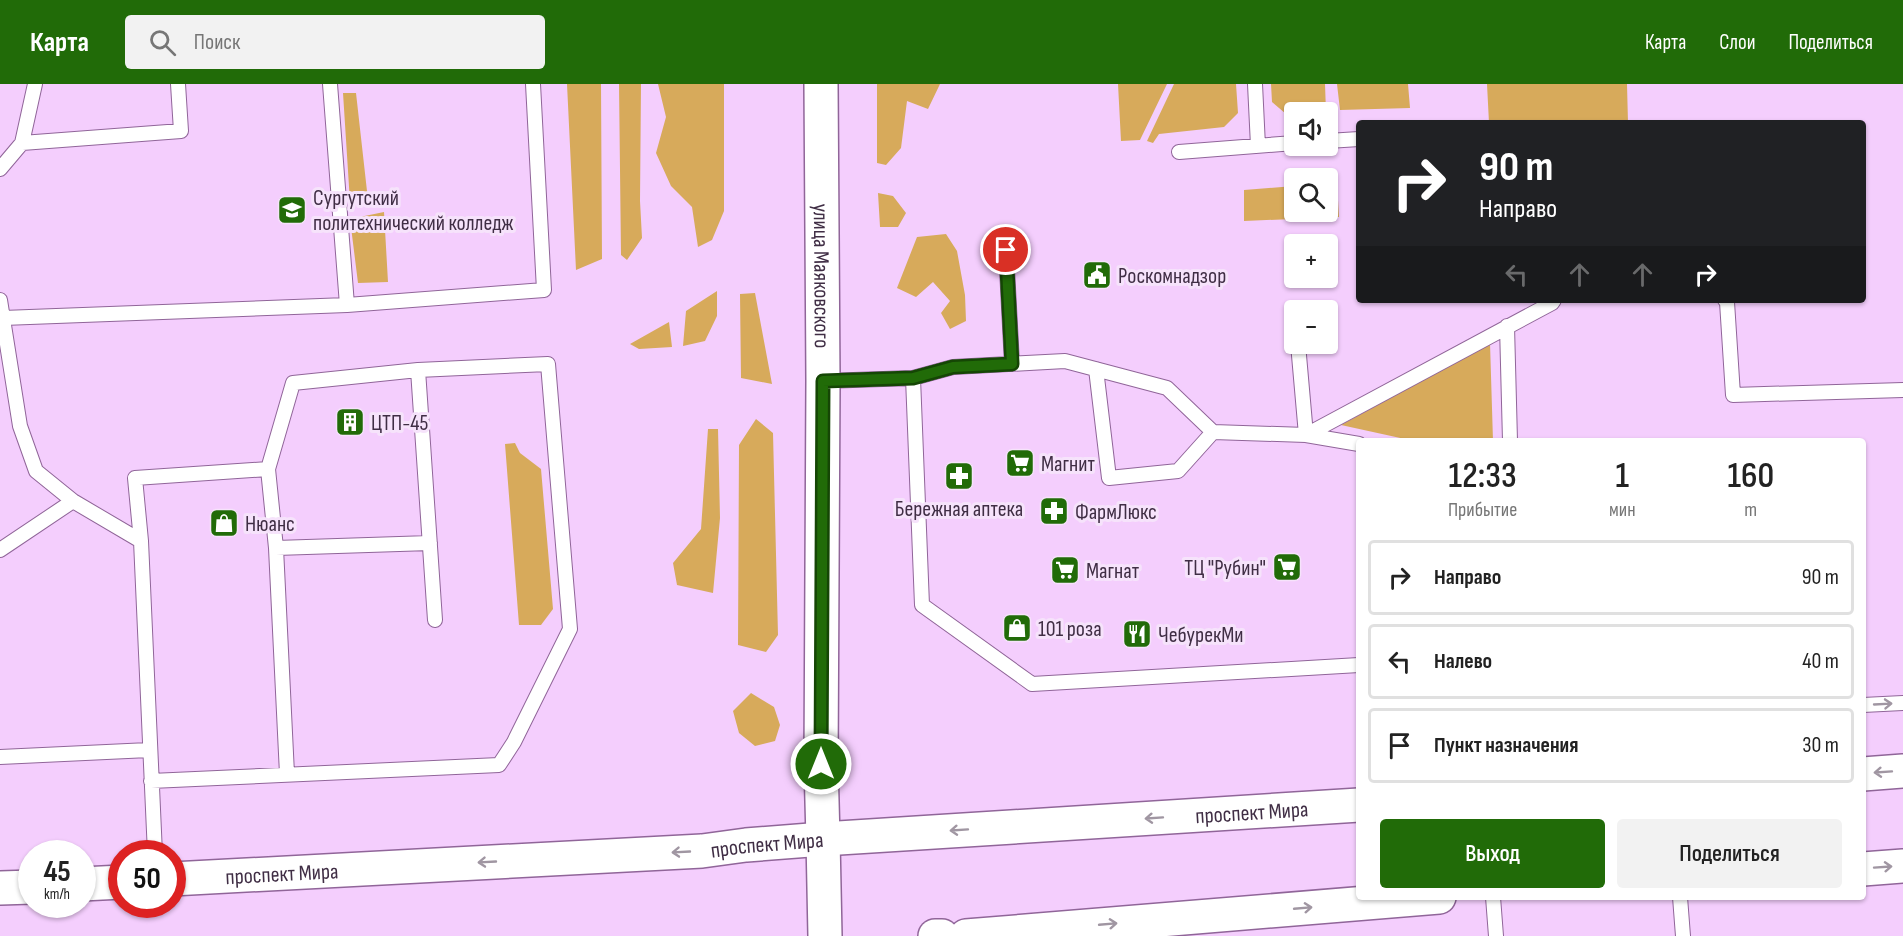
<!DOCTYPE html>
<html lang="ru">
<meta charset="utf-8">
<style>
body{margin:0;font-family:"Sofia Sans Condensed",sans-serif;background:#f2f2f2;color:#222;height:100vh;display:flex;flex-direction:column;font-size:22px;white-space:nowrap}
*{box-sizing:border-box;margin:0}
p{font-size:20px;color:#767676}
.icon{flex:none;width:33px;height:33px;fill:none;stroke:currentColor;stroke-width:2;stroke-linecap:round;stroke-linejoin:round}
.map{position:relative;flex:1;overflow:hidden}
.sheet{position:absolute;left:1356px;top:354px;width:510px;height:462px;display:flex;flex-direction:column;background:#fff;border-radius:6px;box-shadow:0 2px 4px #0004}
.sheet>*{flex:none}
.banner{position:absolute;left:1356px;top:36px;width:510px;height:183px;border-radius:6px;box-shadow:0 2px 4px #0004;background:#202124;color:#fff;overflow:hidden}
.controls{position:absolute;left:1284px;top:18px;display:grid;gap:12px}
.controls a{display:grid;place-items:center;width:54px;height:54px;border-radius:6px;background:#fff;box-shadow:0 2px 4px #0004;font-size:30px}
.speed{position:absolute;left:18px;top:756px;display:flex;gap:12px;font-size:30px;font-weight:700;text-align:center}
.speed>*{display:grid;place-content:center;width:78px;height:78px;border-radius:50%;background:#fff;box-shadow:0 2px 4px #0004;line-height:1}
.speed small{font-size:15px;font-weight:400}
.speed .limit{border:9px solid #d22;background:#fff;color:#111}
.pin{position:absolute;display:grid;place-items:center;width:51px;height:51px;color:#fff;margin:-26px;border:3px solid #fff;border-radius:50%;box-shadow:0 2px 6px #0007}
.me{position:absolute;width:66px;margin:-33px;rotate:0deg;stroke-linejoin:round;filter:drop-shadow(0 0 4px #0008)}
.turn{display:flex;align-items:center;gap:21px;height:126px;padding:0 24px;font-size:27px}
.turn .icon{width:78px;height:78px;stroke-width:2.5}
.turn b{display:block;font-size:42px;line-height:51px}
.lanes{display:flex;align-items:center;height:57px;padding:0 24px;background:#0003;justify-content:center;gap:30px;direction:ltr}
.lanes .off{opacity:.35}
.eta{display:flex;justify-content:space-evenly;align-items:center;height:102px;text-align:center}
.eta b{font-size:36px;font-weight:600;line-height:42px}
.cta{display:flex;gap:12px;margin-top:auto;padding:12px 24px}
.cta a{flex:1;height:69px;border-radius:6px;background:#216b08;color:#fff;font-size:24px;font-weight:600;line-height:69px;text-align:center}
.cta a+a{background:#f2f2f2;color:#222}
ul{padding:0;list-style:none}
li{display:flex;align-items:center;gap:18px;height:75px;margin:0 12px 9px;padding:0 12px;border:3px solid #e0e0e0;border-radius:6px}
li div{flex:1}
li b{display:block;font-size:22px}
li em{font-style:normal}
header{display:flex;align-items:center;gap:36px;box-sizing:border-box;height:84px;padding:0 30px;background:#216b08;color:#fff}
header strong{font-size:28px}
nav{display:flex;gap:33px;margin-inline-start:auto;font-size:21px}
.search{width:420px;height:54px;background:#f2f2f2;display:flex;align-items:center;gap:15px;box-sizing:border-box;padding:0 21px;border-radius:6px;color:#767676;font-size:22px}
.map>svg:first-child{display:block}
.green{fill:#d7aa5b}
.lines{fill:none;stroke-linecap:round;stroke-linejoin:round}
.service-casing{stroke:#906599;stroke-width:16}
.secondary-casing{stroke:#906599;stroke-width:36}
.primary-casing{stroke:#906599;stroke-width:36}
.service{stroke:#fff;stroke-width:14}
.secondary{stroke:#fff;stroke-width:33}
.primary{stroke:#fff;stroke-width:33}
.oneway{stroke:#a096a2}
.route-casing{stroke:#154605;stroke-width:15}
.route{stroke:#216b08;stroke-width:10}
.labels{text-anchor:middle;stroke-width:6;stroke-linejoin:round;paint-order:stroke}
.poi-label{font-size:22px;fill:#402e45;stroke:#f6e3fb;text-anchor:start}
.street-label{font-size:22px;fill:#402e45;stroke:#f6e3fb}
</style>
<header>
<strong>Карта</strong>
<div class="search"><svg class="icon" aria-label="search" viewBox="0 0 24 24"><circle cx="10" cy="10" r="6"/><path d="M15 15l6 6"/></svg>Поиск</div>
<nav><a>Карта</a><a>Слои</a><a>Поделиться</a></nav>
</header>
<div class="map">
<svg width="1903" height="852" viewBox="0 0 1903 852">
<rect width="100%" height="100%" fill="#f4cefd"/>
<path class="green" d="M 567,0 L 601,0 L 602,175 L 576,186 Z
M 619,0 L 641,0 L 640,117 L 642,154 L 627,176 L 621,171 Z
M 658,0 L 724,0 L 724,127 L 712,156 L 698,163 L 692,123 L 671,102 L 656,69 L 666,33 Z
M 877,0 L 940,0 L 928,25 L 907,17 L 901,64 L 886,81 L 877,79 Z
M 1118,0 L 1167,0 L 1140,56 L 1121,57 Z
M 1174,0 L 1236,0 L 1238,29 L 1224,43 L 1159,50 L 1153,59 L 1147,57 Z
M 1271,0 L 1325,0 L 1326,28 L 1294,28 L 1294,36 L 1293,36 L 1272,18 Z
M 1337,0 L 1408,0 L 1410,24 L 1340,26 Z
M 1487,0 L 1627,0 L 1628,39 L 1489,39 Z
M 343,9 L 356,9 L 368,116 L 350,118 Z
M 1337,99 L 1339,133 L 1244,137 L 1244,106 L 1294,102 L 1294,128 L 1328,128 L 1328,100 Z
M 878,109 L 893,112 L 906,129 L 898,143 L 880,143 Z
M 384,128 L 388,198 L 358,199 L 350,135 Z
M 946,150 L 957,167 L 965,211 L 966,237 L 950,245 L 941,229 L 950,217 L 933,198 L 916,213 L 897,204 L 917,153 Z
M 717,207 L 717,232 L 705,257 L 683,262 L 686,227 Z
M 755,209 L 772,300 L 741,294 L 740,210 Z
M 669,238 L 672,263 L 639,265 L 630,260 Z
M 1490,259 L 1493,357 L 1414,357 L 1341,341 Z
M 756,335 L 773,349 L 778,551 L 766,568 L 738,561 L 739,361 Z
M 708,345 L 718,345 L 720,434 L 713,509 L 677,501 L 673,479 L 701,445 Z
M 515,359 L 520,369 L 541,385 L 553,525 L 541,541 L 519,541 L 505,360 Z
M 751,609 L 774,623 L 780,641 L 775,657 L 755,662 L 739,649 L 733,627 Z"/>
<g class="lines">
<g class="service-casing">
<path id="service" d="M 330,0 L 347,221
M 1255,0 L 1258,62
M 1328,57 L 1359,55
M 22,59 L 181,47 L 178,0
M 1179,68 L 1294,59
M 0,85 L 22,59 L 35,0
M 1006,166 L 1012,280
M 0,216 L 20,342 L 36,387 L 73,417 L 141,457
M 1725,216 L 1727,218 L 1733,311 L 1903,306
M 3,234 L 347,221 L 544,206 L 533,0
M 1507,242 L 1510,357
M 1298,260 L 1306,351
M 1096,285 L 1109,394 L 1178,387 L 1213,348
M 418,286 L 435,536
M 913,294 L 922,521 L 1032,600 L 1359,581
M 823,297 L 913,294 L 953,283 L 1065,277 L 1167,304 L 1213,348 L 1306,351 L 1359,360
M 1306,351 L 1552,219 L 1554,216
M 276,464 L 430,459
M 0,466 L 73,417
M 1863,621 L 1903,619
M 0,673 L 149,666
M 151,697 L 499,681 L 514,658 L 570,545 L 548,280 L 418,286 L 293,299 L 268,385 L 276,464 L 287,690
M 155,770 L 141,457 L 135,394 L 268,385
M 1493,813 L 1496,852
M 1680,813 L 1683,852"/>
</g>
<g class="secondary-casing">
<g id="secondary">
<path id="s1" d="M 821,0 L 823,297 L 821,680 L 823,755"/>
</g>
</g>
<g class="primary-casing">
<g id="primary">
<path d="M 1863,690 L 1903,687"/>
<path d="M 823,755 L 825,852"/>
<path d="M 1863,785 L 1903,782"/>
<path id="s2" d="M 172,795 L 702,767 L 746,761 L 823,755 L 1359,721"/>
<path d="M 82,800 L 122,798"/>
<path d="M 0,804 L 32,803"/>
<path d="M 935,852 L 942,852"/>
<path d="M 966,852 L 1439,813"/>
</g>
</g>
<use href="#service" class="service"/>
<use href="#secondary" class="secondary"/>
<use href="#primary" class="primary"/>
</g>
<defs><path id="oneway-shaft" d="M-6 0H5M1.5-3L5.5 0L1.5 3" fill="none" stroke-width="1.6" stroke-linecap="round" stroke-linejoin="round" transform="scale(1.5)"/></defs>
<g class="oneway">
<use href="#oneway-shaft" transform="translate(1883 620) rotate(-3)"/>
<use href="#oneway-shaft" transform="translate(1883 688) rotate(176)"/>
<use href="#oneway-shaft" transform="translate(1154 734) rotate(176)"/>
<use href="#oneway-shaft" transform="translate(959 746) rotate(176)"/>
<use href="#oneway-shaft" transform="translate(681 768) rotate(177)"/>
<use href="#oneway-shaft" transform="translate(487 778) rotate(177)"/>
<use href="#oneway-shaft" transform="translate(1883 783) rotate(-4)"/>
<use href="#oneway-shaft" transform="translate(1303 824) rotate(-5)"/>
<use href="#oneway-shaft" transform="translate(1108 840) rotate(-5)"/>
</g>
<g class="lines">
<g class="route-casing">
<path id="route" d="M 821,680 L 823,297 L 913,294 L 953,283 L 1012,280 L 1006,166"/>
</g>
<use href="#route" class="route"/>
</g>
<defs>
<g id="university-square" transform="scale(1.5)"><rect x="-9" y="-9" width="18" height="18" rx="4" fill="#216b08" stroke="#f6e3fb"/><path d="M0-5L7-2L0 1L-7-2ZM-4 1L0 2.5L4 1V4Q0 6-4 4Z" fill="#fff"/></g>
<g id="civic-square" transform="scale(1.5)"><rect x="-9" y="-9" width="18" height="18" rx="4" fill="#216b08" stroke="#f6e3fb"/><path d="M-.6-6.5H3V-4.5H.6V-3L4-1V1h2V6H-6V1h2V-1L-.6-3ZM-1.2 2.5V6h2.4V2.5Z" fill="#fff"/></g>
<g id="building-square" transform="scale(1.5)"><rect x="-9" y="-9" width="18" height="18" rx="4" fill="#216b08" stroke="#f6e3fb"/><path d="M-4-6H4V6H1V3H-1V6H-4ZM-2.5-4.3h1.7v1.8h-1.7ZM.8-4.3h1.7v1.8H.8ZM-2.5-1h1.7V.8h-1.7ZM.8-1h1.7V.8H.8Z" fill="#fff"/></g>
<g id="supermarket-square" transform="scale(1.5)"><rect x="-9" y="-9" width="18" height="18" rx="4" fill="#216b08" stroke="#f6e3fb"/><path d="M-6-5.5h2.5l.6 2H6L4.5 2H-2.5L-4.4-4H-6ZM-1.5 3.2a1.3 1.3 0 1 0 .1 0ZM3 3.2a1.3 1.3 0 1 0 .1 0Z" fill="#fff"/></g>
<g id="pharmacy-square" transform="scale(1.5)"><rect x="-9" y="-9" width="18" height="18" rx="4" fill="#216b08" stroke="#f6e3fb"/><path d="M-2-6h4v4h4v4h-4v4h-4v-4h-4v-4h4Z" fill="#fff"/></g>
<g id="shop-square" transform="scale(1.5)"><rect x="-9" y="-9" width="18" height="18" rx="4" fill="#216b08" stroke="#f6e3fb"/><path d="M-5-2.5h2.3a2.7 3.5 0 0 1 5.4 0H5L5.5 6h-11ZM-1.5-2.5h3a1.5 2.3 0 0 0-3 0Z" fill="#fff"/></g>
<g id="restaurant-square" transform="scale(1.5)"><rect x="-9" y="-9" width="18" height="18" rx="4" fill="#216b08" stroke="#f6e3fb"/><path d="M-5-6h1v4h1v-4h1v4h1v-4h1v5L-1.5 .5V6h-2V.5L-5-1ZM5-6V6H3V1.5H1.5Q1.5-4 5-6Z" fill="#fff"/></g>
</defs>
<g fill-rule="evenodd">
<use href="#university-square" x="292" y="126"/>
<use href="#civic-square" x="1097" y="191"/>
<use href="#building-square" x="350" y="338"/>
<use href="#supermarket-square" x="1020" y="379"/>
<use href="#pharmacy-square" x="959" y="392"/>
<use href="#pharmacy-square" x="1054" y="427"/>
<use href="#shop-square" x="224" y="439"/>
<use href="#supermarket-square" x="1287" y="483"/>
<use href="#supermarket-square" x="1065" y="486"/>
<use href="#shop-square" x="1017" y="544"/>
<use href="#restaurant-square" x="1137" y="550"/>
</g>
<g class="labels">
<g class="poi-label">
<text x="313" y="121">Сургутский<tspan x="313" dy="25">политехнический колледж</tspan></text>
<text x="1118" y="199">Роскомнадзор</text>
<text x="371" y="346">ЦТП-45</text>
<text x="1041" y="387">Магнит</text>
<text x="959" y="432" text-anchor="middle">Бережная аптека</text>
<text x="1075" y="435">ФармЛюкс</text>
<text x="245" y="447">Нюанс</text>
<text x="1266" y="491" text-anchor="end">ТЦ "Рубин"</text>
<text x="1086" y="494">Магнат</text>
<text x="1038" y="552">101 роза</text>
<text x="1158" y="558">ЧебурекМи</text>
</g>
<g class="street-label">
<text dy="8" stroke="none"><textPath href="#s1" startOffset="192">улица Маяковского</textPath></text>
<text dy="8" stroke="none"><textPath href="#s2" startOffset="1082">проспект Мира</textPath></text>
<text dy="8" stroke="none"><textPath href="#s2" startOffset="596">проспект Мира</textPath></text>
<text dy="8" stroke="none"><textPath href="#s2" startOffset="110">проспект Мира</textPath></text>
</g>
</g>
</svg>
<div class="controls">
<a><svg class="icon" aria-label="sound" viewBox="0 0 24 24"><path d="M4 9h4l5-4v14l-5-4H4zM17 9q2 3 0 6"/></svg></a>
<a><svg class="icon" aria-label="search" viewBox="0 0 24 24"><circle cx="10" cy="10" r="6"/><path d="M15 15l6 6"/></svg></a>
<a>+</a>
<a>−</a>
</div>
<div class="speed"><div>45<small>km/h</small></div><div class="limit">50</div></div>
<div class="pin" style="left:1006px;top:166px;background:#d93025"><svg class="icon" aria-label="arrive" viewBox="0 0 24 24"><path d="M6 21V4h12l-3 4 3 4H6"/></svg></div>
<svg class="me" style="left:821px;top:680px" viewBox="-20 -20 40 40"><circle r="17" fill="#216b08" stroke="#fff" stroke-width="3"/><path d="M0-11L8 9 0 5-8 9z" fill="#fff"/></svg>
<div class="banner">
<div class="turn"><svg class="icon" aria-label="right" viewBox="0 0 24 24"><path d="M7 20v-9h11M14 6l5 5-5 5"/></svg><div><b>90 m</b>Направо</div></div>
<div class="lanes"><svg class="icon off" aria-label="left" viewBox="0 0 24 24"><path d="M17 20v-9H6M10 6l-5 5 5 5"/></svg><svg class="icon off" aria-label="ahead" viewBox="0 0 24 24"><path d="M12 20V5M6 11l6-6 6 6"/></svg><svg class="icon off" aria-label="ahead" viewBox="0 0 24 24"><path d="M12 20V5M6 11l6-6 6 6"/></svg><svg class="icon" aria-label="right" viewBox="0 0 24 24"><path d="M7 20v-9h11M14 6l5 5-5 5"/></svg></div>
</div>
<section class="sheet">
<div class="eta">
<div><b>12:33</b><p>Прибытие</p></div>
<div><b>1</b><p>мин</p></div>
<div><b>160</b><p>m</p></div>
</div>
<ul>
<li><svg class="icon" aria-label="right" viewBox="0 0 24 24"><path d="M7 20v-9h11M14 6l5 5-5 5"/></svg><div><b>Направо</b></div><em>90 m</em></li>
<li><svg class="icon" aria-label="left" viewBox="0 0 24 24"><path d="M17 20v-9H6M10 6l-5 5 5 5"/></svg><div><b>Налево</b></div><em>40 m</em></li>
<li><svg class="icon" aria-label="arrive" viewBox="0 0 24 24"><path d="M6 21V4h12l-3 4 3 4H6"/></svg><div><b>Пункт назначения</b></div><em>30 m</em></li>
</ul>
<div class="cta"><a>Выход</a><a>Поделиться</a></div>
</section>
</div>
